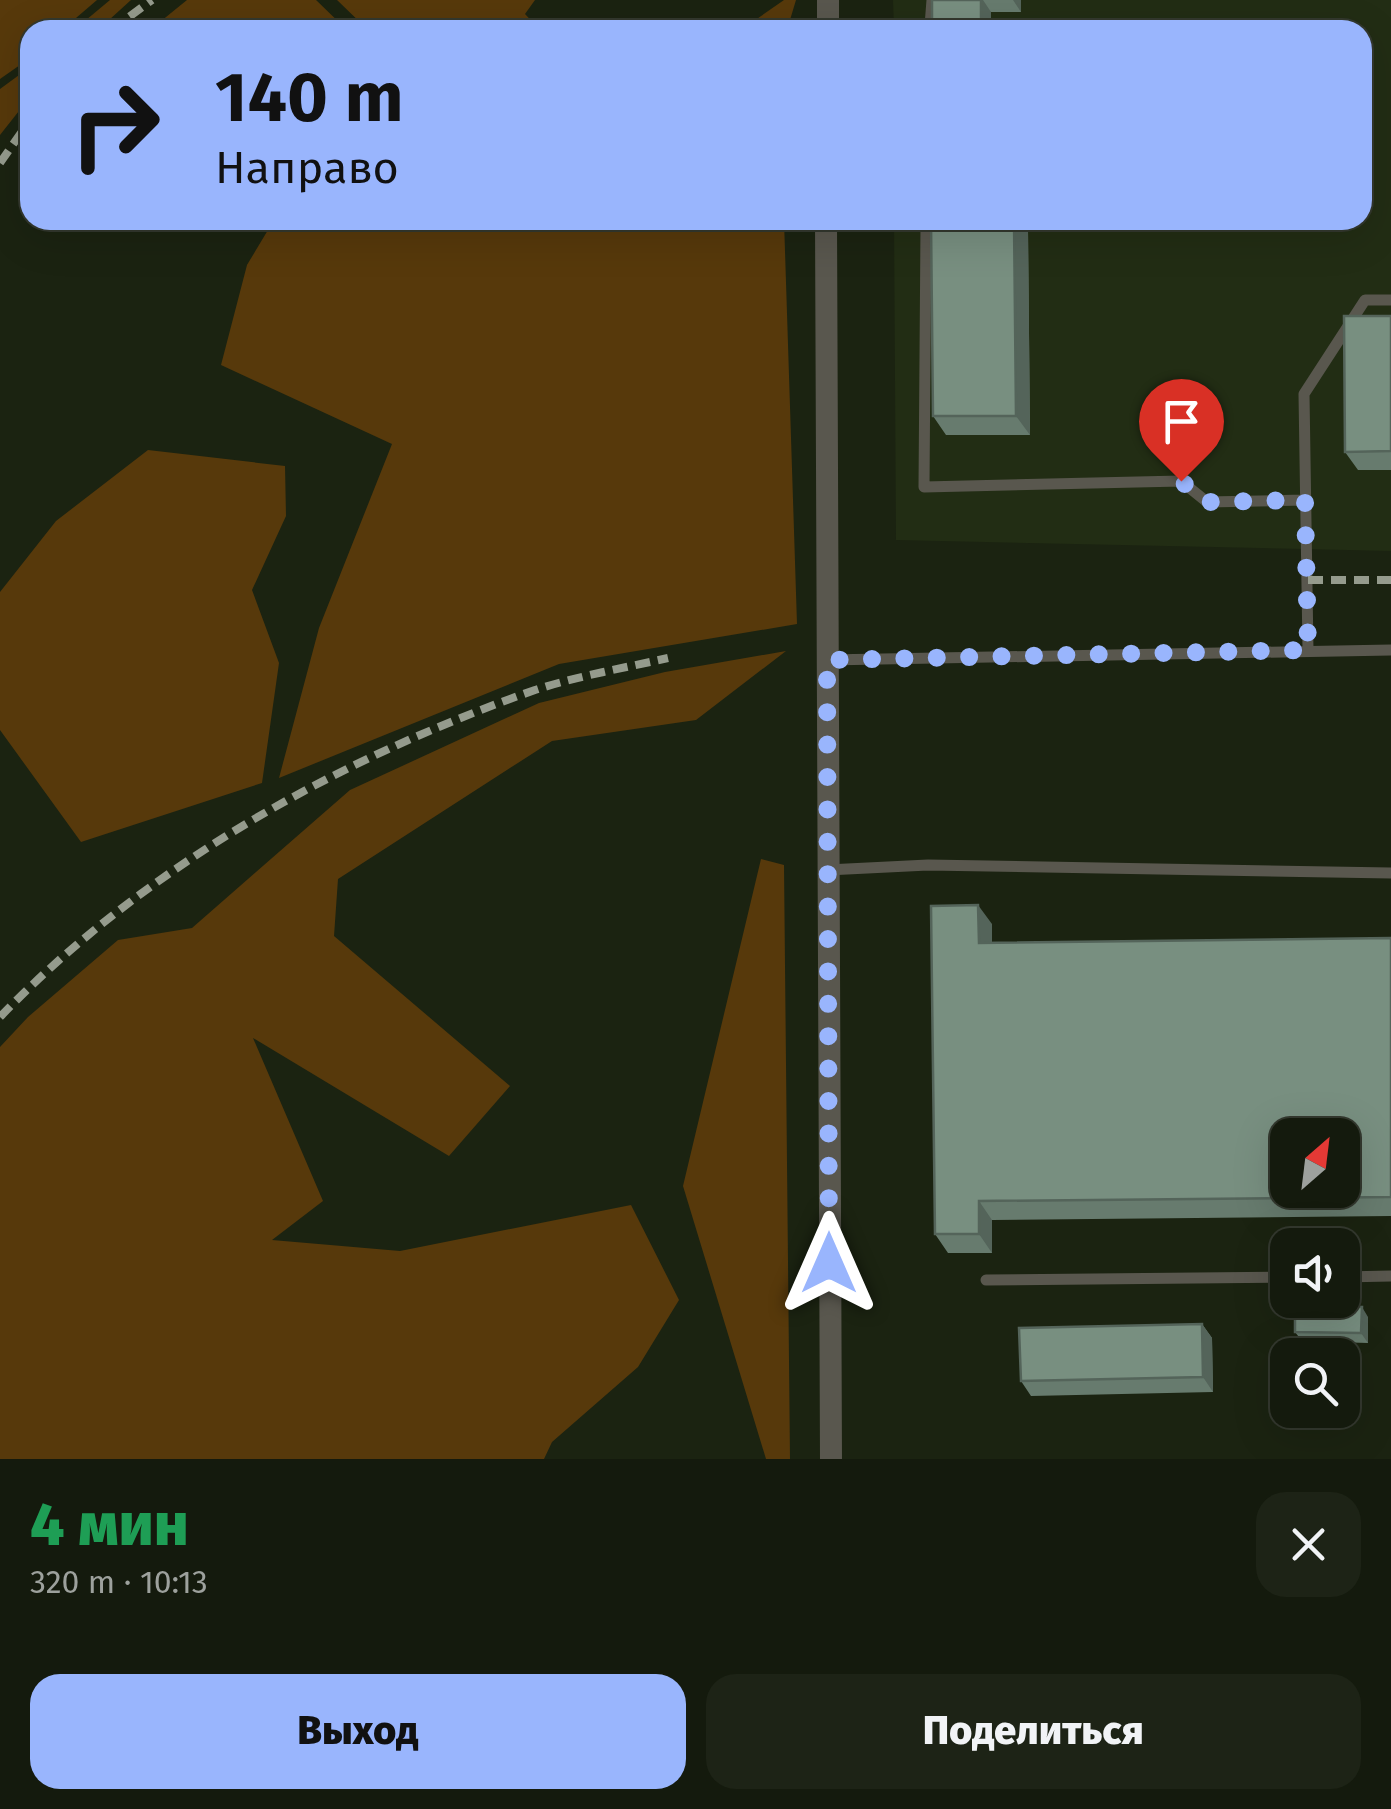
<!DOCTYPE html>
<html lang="ru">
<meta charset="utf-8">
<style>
body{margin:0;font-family:"Fira Sans",sans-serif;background:#1d2316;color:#f1f3f6;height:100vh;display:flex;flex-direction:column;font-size:38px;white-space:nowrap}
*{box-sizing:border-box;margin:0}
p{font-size:32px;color:#9da19d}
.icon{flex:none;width:55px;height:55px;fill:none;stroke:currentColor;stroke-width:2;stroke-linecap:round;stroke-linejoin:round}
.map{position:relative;height:1459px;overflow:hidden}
.sheet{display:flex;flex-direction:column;background:#141a0d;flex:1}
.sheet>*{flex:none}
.guide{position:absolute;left:20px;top:20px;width:1352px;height:210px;border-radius:30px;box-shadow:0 10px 40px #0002,0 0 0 2px #33382e;background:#99b5fd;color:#111;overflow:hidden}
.needle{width:65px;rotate:28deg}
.fabs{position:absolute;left:1270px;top:1118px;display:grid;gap:20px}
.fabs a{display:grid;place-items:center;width:90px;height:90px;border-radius:20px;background:#141a0d;box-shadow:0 10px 40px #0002,0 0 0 2px #33382e;font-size:50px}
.pin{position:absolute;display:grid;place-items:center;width:85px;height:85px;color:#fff;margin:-102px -42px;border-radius:50% 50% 50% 0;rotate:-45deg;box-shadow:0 0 10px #0007}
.pin .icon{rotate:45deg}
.me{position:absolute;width:110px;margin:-55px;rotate:0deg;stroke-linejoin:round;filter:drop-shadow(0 0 8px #0008)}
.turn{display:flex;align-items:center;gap:35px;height:210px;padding:0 30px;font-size:45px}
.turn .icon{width:130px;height:130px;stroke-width:2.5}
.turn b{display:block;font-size:70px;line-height:85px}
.round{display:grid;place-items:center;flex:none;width:105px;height:105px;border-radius:30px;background:#1d2316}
.overview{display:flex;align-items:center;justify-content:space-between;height:170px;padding:0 30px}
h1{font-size:60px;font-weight:800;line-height:75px;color:#1e9e55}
.action{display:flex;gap:20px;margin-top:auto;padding:20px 30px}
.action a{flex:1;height:115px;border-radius:30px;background:#99b5fd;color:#111;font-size:40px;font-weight:800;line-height:115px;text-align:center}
.action a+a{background:#1d2316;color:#f1f3f6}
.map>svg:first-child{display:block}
.built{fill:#222d14}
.green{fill:#57390b}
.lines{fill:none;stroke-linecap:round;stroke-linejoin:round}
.service{stroke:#59574e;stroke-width:11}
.minor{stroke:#59574e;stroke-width:22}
.rail{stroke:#959b8d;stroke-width:8;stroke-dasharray:15 8;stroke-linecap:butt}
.wall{fill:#677b6e}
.shaded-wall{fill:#54645a}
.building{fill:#788f80;stroke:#54645a;stroke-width:2.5;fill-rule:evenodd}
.route{stroke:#99b5fd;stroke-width:18;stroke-dasharray:0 32.4}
</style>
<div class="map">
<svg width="1391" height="1459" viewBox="0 0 1391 1459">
<rect width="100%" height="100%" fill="#1b2311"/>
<path class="built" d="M 893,0 L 1391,0 L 1391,551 L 896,540 L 894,220 L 1362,220 L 1362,30 L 894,30 Z"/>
<path class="green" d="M 0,0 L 97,0 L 62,30 L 30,30 L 30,58 L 0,79 Z
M 110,0 L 131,0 L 98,30 L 74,30 Z
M 187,0 L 316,0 L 347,30 L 150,30 Z
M 337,0 L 535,0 L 525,14 L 540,30 L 368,30 Z
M 784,0 L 796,0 L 787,30 L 741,30 Z
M 30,67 L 30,97 L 0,135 L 0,89 Z
M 274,220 L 784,220 L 797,624 L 559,664 L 279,778 L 319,628 L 392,444 L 221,365 L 247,265 Z
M 148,450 L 285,466 L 286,516 L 252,590 L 279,663 L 262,783 L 81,842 L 0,730 L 0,592 L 56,521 Z
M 786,651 L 696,720 L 552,741 L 338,879 L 334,936 L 510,1086 L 449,1156 L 253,1038 L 323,1201 L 272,1240 L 400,1251 L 631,1205 L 679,1300 L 638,1367 L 552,1442 L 544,1459 L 0,1459 L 0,1047 L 28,1017 L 118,940 L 192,928 L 350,790 L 539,703 L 665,672 Z
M 761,859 L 784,865 L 790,1459 L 766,1459 L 683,1186 Z"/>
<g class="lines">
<path class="service" d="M 828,25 L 930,26 L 932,0
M 926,225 L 924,487 L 1181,481 L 1207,502 L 1305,500
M 1308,650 L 1304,394 L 1365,300 L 1391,300
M 827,660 L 1391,650
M 827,870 L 928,865 L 1391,873
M 1342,1277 L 1391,1276
M 986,1280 L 1288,1277"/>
<path class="minor" d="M 828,30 L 828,0
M 826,220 L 831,1459"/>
<path class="rail" d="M 111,30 L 152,0
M 0,163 L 30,120
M 1308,580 L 1391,580
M 0,1017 C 145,866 338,759 535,690 C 578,676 624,668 668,658"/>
</g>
<path class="wall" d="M 932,0 L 1021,0 L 1021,12 L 991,12 Z
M 1028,229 L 1030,435 L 946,435 L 933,416 Z
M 1391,316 L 1391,470 L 1358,470 L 1345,452 Z
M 992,924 L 992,943 L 1391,938 L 1391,1216 L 992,1220 L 992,1253 L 948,1253 L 935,1234 Z
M 1368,1317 L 1368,1343 L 1302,1341 L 1295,1332 Z
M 1202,1324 L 1212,1338 L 1213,1392 L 1031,1396 L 1021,1381 Z"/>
<path class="shaded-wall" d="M 981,0 L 983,0 L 991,12 L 991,30 L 981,30 Z
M 1013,0 L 1021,0 L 1021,12 Z
M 1014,220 L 1021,220 L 1028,229 L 1030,435 L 1016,416 Z
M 978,905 L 992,924 L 992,962 L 979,943 Z
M 979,1201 L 992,1220 L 992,1253 L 979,1234 Z
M 1362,1307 L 1368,1317 L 1368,1343 L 1361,1333 Z
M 1202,1324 L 1212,1338 L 1213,1392 L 1203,1377 Z"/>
<path class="building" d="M 932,0 L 981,0 L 981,30 L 932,30 Z
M 931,220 L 1014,220 L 1016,416 L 933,416 Z
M 1344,316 L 1391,316 L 1391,451 L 1345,452 Z
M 978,905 L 979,943 L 1391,938 L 1391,1197 L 979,1201 L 979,1234 L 935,1234 L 931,906 ZM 1288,1135 L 1342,1135 L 1342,1190 L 1288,1190 Z
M 1295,1306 L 1362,1307 L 1361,1333 L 1295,1332 Z
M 1202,1324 L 1203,1377 L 1021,1381 L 1019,1328 Z"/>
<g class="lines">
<path class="route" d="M 829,1263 L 827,660 L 1308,650 L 1305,500 L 1207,502 L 1181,481"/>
</g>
</svg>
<div class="fabs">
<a><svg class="needle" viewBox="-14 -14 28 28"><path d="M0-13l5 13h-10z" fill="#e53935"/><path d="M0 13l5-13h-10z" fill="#9da19d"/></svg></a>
<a><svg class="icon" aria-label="sound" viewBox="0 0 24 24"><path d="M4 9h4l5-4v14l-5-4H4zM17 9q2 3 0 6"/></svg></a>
<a><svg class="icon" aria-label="search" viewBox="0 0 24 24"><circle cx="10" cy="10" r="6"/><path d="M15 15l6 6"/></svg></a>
</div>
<div class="pin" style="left:1181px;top:481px;background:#d93025"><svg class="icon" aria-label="arrive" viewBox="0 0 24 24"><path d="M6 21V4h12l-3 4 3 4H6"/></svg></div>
<svg class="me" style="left:829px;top:1263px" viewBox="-20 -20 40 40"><path d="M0-17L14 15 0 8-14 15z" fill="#99b5fd" stroke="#fff" stroke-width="4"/></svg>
<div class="guide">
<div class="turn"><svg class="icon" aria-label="right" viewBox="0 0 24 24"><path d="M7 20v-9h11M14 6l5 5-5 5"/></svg><div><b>140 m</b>Направо</div></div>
</div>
</div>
<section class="sheet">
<div class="overview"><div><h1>4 мин</h1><p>320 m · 10:13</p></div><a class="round"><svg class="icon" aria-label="close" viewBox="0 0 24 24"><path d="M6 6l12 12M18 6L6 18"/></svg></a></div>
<div class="action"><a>Выход</a><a>Поделиться</a></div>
</section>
